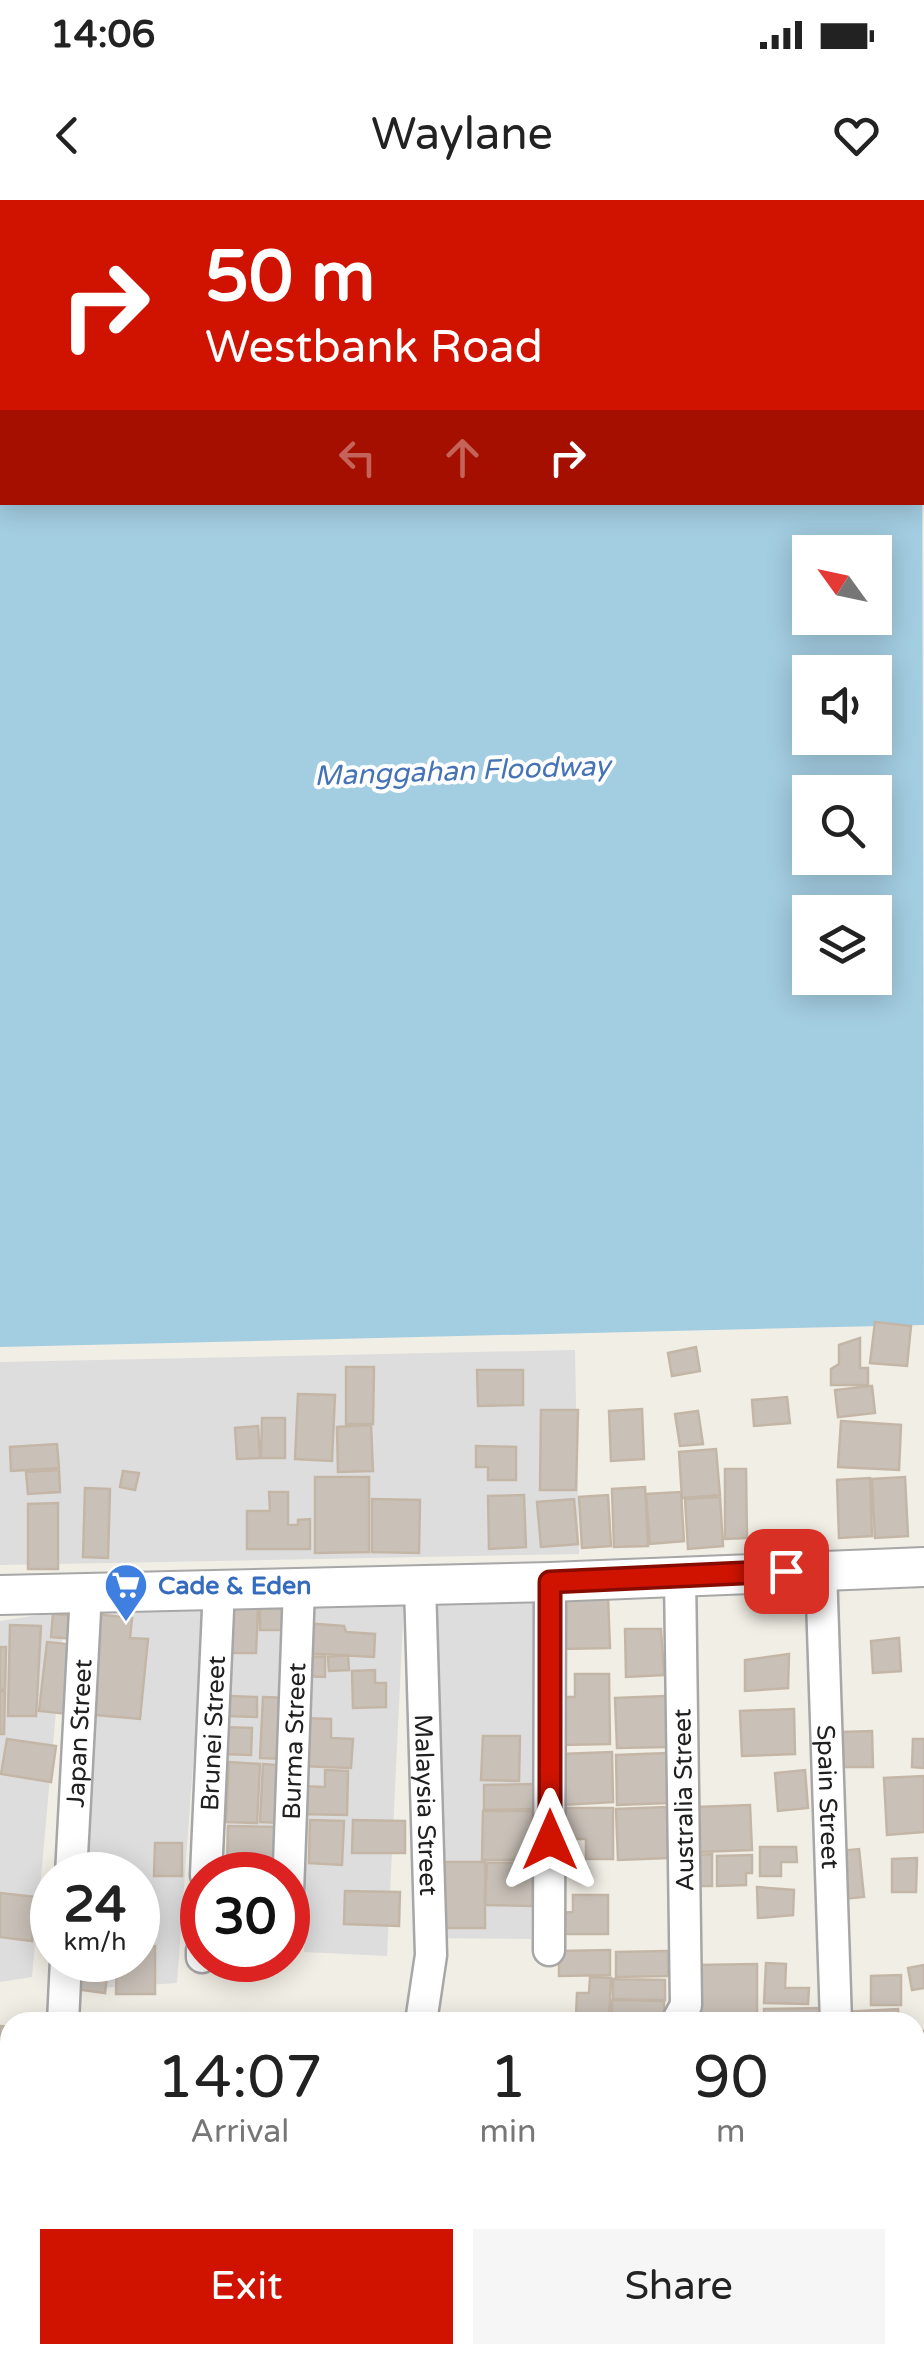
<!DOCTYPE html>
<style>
body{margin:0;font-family:"Varela Round",sans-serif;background:#f6f6f6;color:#222;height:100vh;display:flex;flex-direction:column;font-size:38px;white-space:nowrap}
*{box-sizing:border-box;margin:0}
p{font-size:32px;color:#767676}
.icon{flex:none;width:55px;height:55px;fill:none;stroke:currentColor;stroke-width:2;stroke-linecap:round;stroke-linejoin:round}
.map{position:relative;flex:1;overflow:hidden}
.panel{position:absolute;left:0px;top:1812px;width:925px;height:352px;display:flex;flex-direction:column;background:#fff;border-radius:30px 30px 0 0;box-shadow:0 5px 25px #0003}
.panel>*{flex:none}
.guide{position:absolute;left:0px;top:0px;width:925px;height:305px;box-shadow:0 5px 25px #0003;background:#cf1300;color:#fff;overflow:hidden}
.needle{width:65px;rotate:303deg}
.fabs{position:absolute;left:792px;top:335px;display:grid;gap:20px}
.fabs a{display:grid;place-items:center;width:100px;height:100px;border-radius:0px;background:#fff;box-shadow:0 5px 25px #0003;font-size:50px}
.speed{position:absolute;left:30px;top:1652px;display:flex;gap:20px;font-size:50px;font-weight:700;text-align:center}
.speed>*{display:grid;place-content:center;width:130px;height:130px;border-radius:50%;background:#fff;box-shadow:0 5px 25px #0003;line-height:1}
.speed small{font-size:25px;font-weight:400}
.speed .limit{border:15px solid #d22;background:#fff;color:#111}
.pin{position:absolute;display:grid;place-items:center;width:85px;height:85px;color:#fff;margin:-42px;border-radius:20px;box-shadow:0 5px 15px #0006}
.me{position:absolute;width:110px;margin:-55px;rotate:0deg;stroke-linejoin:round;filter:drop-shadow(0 0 8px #0008)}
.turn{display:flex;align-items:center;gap:35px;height:210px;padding:0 40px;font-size:45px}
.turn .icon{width:130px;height:130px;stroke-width:2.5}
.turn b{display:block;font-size:70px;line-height:85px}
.lanes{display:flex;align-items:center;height:95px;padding:0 40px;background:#0003;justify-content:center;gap:50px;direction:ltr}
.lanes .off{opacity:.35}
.eta{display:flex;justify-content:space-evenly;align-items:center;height:170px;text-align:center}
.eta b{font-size:60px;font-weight:600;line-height:70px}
.action{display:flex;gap:20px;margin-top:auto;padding:20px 40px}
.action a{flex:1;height:115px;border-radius:0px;background:#cf1300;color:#fff;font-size:40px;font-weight:600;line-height:115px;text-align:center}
.action a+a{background:#f6f6f6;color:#222}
.status{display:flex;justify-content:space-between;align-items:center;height:70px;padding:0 50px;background:#fff;direction:ltr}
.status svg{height:28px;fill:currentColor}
header{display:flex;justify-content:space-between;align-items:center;height:130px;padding:0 40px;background:#fff;font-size:45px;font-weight:600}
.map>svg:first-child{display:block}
.residential{fill:#dedddd}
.water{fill:#a3cde1;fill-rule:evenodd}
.building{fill:#c9c1b8;stroke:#c4b6a7;stroke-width:2.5}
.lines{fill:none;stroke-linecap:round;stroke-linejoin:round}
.minor-casing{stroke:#a7a7a7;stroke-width:35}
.tertiary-casing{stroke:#a7a7a7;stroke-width:42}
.minor{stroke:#fff;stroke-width:30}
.tertiary{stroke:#fff;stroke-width:38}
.route-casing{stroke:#870c00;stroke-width:25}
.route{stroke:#cf1300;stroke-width:18}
.labels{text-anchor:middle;stroke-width:8;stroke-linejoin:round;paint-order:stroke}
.shop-label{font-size:25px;font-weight:bold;fill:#366cbe;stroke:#fff;text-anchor:start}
.street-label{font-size:25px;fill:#202020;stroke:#fff}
.water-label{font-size:28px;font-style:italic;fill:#4573b6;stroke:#fff}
</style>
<div class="status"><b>14:06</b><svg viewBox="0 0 49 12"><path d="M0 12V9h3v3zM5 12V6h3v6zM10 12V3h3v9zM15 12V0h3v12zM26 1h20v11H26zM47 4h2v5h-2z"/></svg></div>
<header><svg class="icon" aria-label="back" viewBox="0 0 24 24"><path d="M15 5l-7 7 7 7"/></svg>Waylane<svg class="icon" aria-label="heart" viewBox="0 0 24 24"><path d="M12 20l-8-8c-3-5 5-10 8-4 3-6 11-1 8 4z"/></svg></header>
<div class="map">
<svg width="924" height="2164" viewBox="0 0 924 2164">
<rect width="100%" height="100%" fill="#f1eee5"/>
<path class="residential" d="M 0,0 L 259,0 L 259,2 L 2,2 L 0,159 Z
M 575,1150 L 579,1354 L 0,1365 L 0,1162 Z
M 540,1390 L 531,1739 L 431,1738 L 438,1400 Z
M 205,1401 L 177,1783 L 70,1790 L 72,1760 L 138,1760 L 138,1675 L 79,1675 L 101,1408 Z
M 404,1401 L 387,1756 L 304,1752 L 313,1402 Z
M 284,1403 L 276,1675 L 225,1675 L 233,1406 Z
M 65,1411 L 32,1777 L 0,1782 L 0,1421 Z"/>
<path class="water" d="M 922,146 L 924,1125 L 0,1147 L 0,178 L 2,178 L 2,302 L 922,302 ZM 810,352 L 875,352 L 875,418 L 810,418 ZM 810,472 L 875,472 L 875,538 L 810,538 ZM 810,592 L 875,592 L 875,658 L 810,658 ZM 810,712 L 875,712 L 875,778 L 810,778 Z"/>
<path class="building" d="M 537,0 L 599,0 L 599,2 L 537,2 Z
M 711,0 L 806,0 L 806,2 L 711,2 Z
M 875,1122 L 911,1126 L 907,1166 L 870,1163 Z
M 860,1138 L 860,1168 L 868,1168 L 868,1185 L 831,1185 L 831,1169 L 839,1164 L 839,1145 Z
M 696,1147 L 700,1171 L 672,1176 L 668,1153 Z
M 346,1167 L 374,1167 L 373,1224 L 346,1224 Z
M 477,1170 L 523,1170 L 523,1205 L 478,1206 Z
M 872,1186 L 875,1213 L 838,1217 L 835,1190 Z
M 298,1194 L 335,1195 L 332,1261 L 295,1259 Z
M 787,1197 L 790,1223 L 754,1226 L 752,1200 Z
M 642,1209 L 644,1259 L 611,1261 L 609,1211 Z
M 541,1210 L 578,1210 L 576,1290 L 540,1290 Z
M 698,1211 L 703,1244 L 680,1246 L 675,1214 Z
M 262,1218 L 285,1218 L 285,1258 L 261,1258 Z
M 841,1221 L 901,1225 L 899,1270 L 838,1267 Z
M 371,1225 L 373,1271 L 338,1272 L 337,1227 Z
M 258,1226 L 260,1258 L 237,1259 L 235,1228 Z
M 57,1244 L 59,1268 L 11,1271 L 10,1247 Z
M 476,1246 L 516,1247 L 516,1280 L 488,1280 L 488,1267 L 476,1267 Z
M 716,1249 L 720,1295 L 682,1298 L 679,1252 Z
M 725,1269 L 746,1269 L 747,1338 L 725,1339 Z
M 59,1270 L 60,1292 L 28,1294 L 26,1272 Z
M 123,1271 L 139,1273 L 135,1290 L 120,1287 Z
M 315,1277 L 369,1277 L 369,1352 L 315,1353 Z
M 905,1277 L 908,1336 L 875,1338 L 872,1279 Z
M 870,1278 L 872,1336 L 839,1338 L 837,1280 Z
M 645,1287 L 648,1346 L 614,1347 L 612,1289 Z
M 85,1288 L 110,1289 L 108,1358 L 83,1357 Z
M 269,1292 L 288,1292 L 288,1325 L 298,1325 L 298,1320 L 310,1319 L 310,1349 L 247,1349 L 247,1311 L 270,1311 Z
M 681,1292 L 684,1341 L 650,1344 L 646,1294 Z
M 524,1295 L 526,1347 L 489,1349 L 488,1296 Z
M 608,1295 L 611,1346 L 582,1348 L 579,1297 Z
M 720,1297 L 723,1346 L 688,1349 L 685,1299 Z
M 372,1299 L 420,1300 L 419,1353 L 372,1352 Z
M 574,1299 L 578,1344 L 541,1347 L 537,1302 Z
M 58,1303 L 58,1369 L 28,1369 L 28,1304 Z
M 608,1397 L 610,1448 L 559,1449 L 558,1399 Z
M 230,1408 L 258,1409 L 256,1453 L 228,1453 Z
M 260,1409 L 289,1409 L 289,1430 L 260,1430 Z
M 53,1414 L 76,1416 L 74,1439 L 51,1437 Z
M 95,1414 L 132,1418 L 130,1438 L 148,1439 L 140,1519 L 85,1514 Z
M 304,1423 L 344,1426 L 346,1432 L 375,1434 L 374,1457 L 302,1453 Z
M 10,1425 L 41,1426 L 36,1516 L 8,1516 Z
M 625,1429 L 661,1429 L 664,1475 L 626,1477 Z
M 899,1438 L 901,1471 L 873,1473 L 871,1441 Z
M 47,1442 L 76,1445 L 68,1514 L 39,1511 Z
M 0,1447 L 6,1447 L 5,1490 L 0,1490 Z
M 789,1454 L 788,1488 L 745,1491 L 745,1460 Z
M 348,1455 L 349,1470 L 329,1471 L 328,1457 Z
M 301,1456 L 325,1457 L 325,1477 L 300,1476 Z
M 375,1470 L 375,1483 L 386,1483 L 386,1507 L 353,1508 L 352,1471 Z
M 575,1474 L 609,1474 L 610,1544 L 559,1545 L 559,1497 L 575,1497 Z
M 0,1491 L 5,1491 L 4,1534 L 0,1534 Z
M 229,1496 L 257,1497 L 257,1517 L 228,1516 Z
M 666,1496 L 667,1547 L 617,1548 L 615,1498 Z
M 263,1497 L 289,1498 L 286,1559 L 260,1558 Z
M 794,1509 L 795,1554 L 742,1556 L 740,1511 Z
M 302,1518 L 331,1519 L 331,1538 L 353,1539 L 351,1568 L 300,1566 Z
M 221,1527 L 252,1528 L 251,1555 L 221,1554 Z
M 872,1531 L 873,1567 L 842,1567 L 842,1532 Z
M 483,1536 L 520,1536 L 519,1581 L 481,1580 Z
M 7,1539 L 56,1546 L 51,1582 L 1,1574 Z
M 913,1539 L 924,1539 L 924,1568 L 912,1567 Z
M 612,1552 L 613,1602 L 563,1605 L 561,1554 Z
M 667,1553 L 668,1603 L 617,1605 L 616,1555 Z
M 229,1562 L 260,1564 L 257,1623 L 226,1622 Z
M 263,1564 L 288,1566 L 285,1623 L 260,1622 Z
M 325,1570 L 348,1571 L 347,1615 L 298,1614 L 299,1586 L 325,1587 Z
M 805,1570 L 808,1608 L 778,1611 L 775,1573 Z
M 924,1576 L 924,1632 L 887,1635 L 884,1578 Z
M 536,1584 L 536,1609 L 484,1610 L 484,1585 Z
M 750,1605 L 752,1650 L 698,1652 L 697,1607 Z
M 667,1607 L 668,1658 L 618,1660 L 616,1609 Z
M 559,1608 L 613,1608 L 613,1659 L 586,1659 L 586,1639 L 559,1639 Z
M 483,1611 L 532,1611 L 531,1660 L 482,1660 Z
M 310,1620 L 344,1621 L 342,1665 L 309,1663 Z
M 353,1620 L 405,1621 L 405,1653 L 352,1653 Z
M 228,1626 L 279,1627 L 277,1675 L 227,1675 Z
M 155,1643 L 182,1643 L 182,1676 L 154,1676 Z
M 760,1647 L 796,1647 L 797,1662 L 781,1662 L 781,1676 L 760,1676 Z
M 859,1649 L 864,1697 L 843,1699 L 838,1651 Z
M 712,1654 L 712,1686 L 695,1686 L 695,1655 Z
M 752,1655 L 752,1673 L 746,1673 L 746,1685 L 717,1686 L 717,1656 Z
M 917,1658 L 916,1692 L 892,1692 L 892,1659 Z
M 430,1662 L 485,1662 L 485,1728 L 430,1728 Z
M 487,1663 L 533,1663 L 532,1706 L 485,1705 Z
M 757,1687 L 794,1690 L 793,1715 L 758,1718 Z
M 345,1691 L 400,1692 L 399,1726 L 344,1724 Z
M 0,1693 L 37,1697 L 32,1741 L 0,1737 Z
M 573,1695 L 608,1695 L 608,1734 L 559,1734 L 559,1713 L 573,1712 Z
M 138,1746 L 155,1746 L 155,1794 L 116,1794 L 117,1760 L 138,1760 Z
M 610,1750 L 610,1775 L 559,1776 L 559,1751 Z
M 668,1751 L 668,1776 L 616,1777 L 616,1752 Z
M 71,1760 L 109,1760 L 105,1793 L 67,1788 Z
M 766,1763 L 786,1764 L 785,1788 L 809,1788 L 808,1804 L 764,1803 Z
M 757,1764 L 757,1816 L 695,1817 L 695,1765 Z
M 924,1765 L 924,1788 L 912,1790 L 908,1768 Z
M 901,1775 L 901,1805 L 871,1805 L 871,1776 Z
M 590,1777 L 611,1778 L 609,1819 L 576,1818 L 577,1793 L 589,1793 Z
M 613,1779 L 665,1780 L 665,1800 L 613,1799 Z
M 612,1800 L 664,1801 L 664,1820 L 612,1820 Z
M 824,1808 L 824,1822 L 765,1822 L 764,1809 Z
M 898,1809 L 899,1822 L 842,1822 L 842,1812 Z
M 761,1818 L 761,1822 L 714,1822 L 714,1820 Z
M 0,1826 L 10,1827 L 10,1856 L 0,1855 Z
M 915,1831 L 924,1831 L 924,1873 L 915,1873 Z
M 922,1895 L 924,1932 L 915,1932 L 915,1896 Z
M 924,1936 L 924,1974 L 916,1975 L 915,1938 Z
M 915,2035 L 924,2044 L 924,2069 L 921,2072 L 915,2067 Z
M 48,2155 L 80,2155 L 86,2164 L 51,2164 Z
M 207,2155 L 247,2155 L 236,2164 L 194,2164 Z
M 253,2155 L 275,2155 L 277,2158 L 274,2164 L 241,2164 Z
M 403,2155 L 437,2155 L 441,2161 L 437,2164 L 396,2164 Z
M 495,2155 L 528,2155 L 533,2162 L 503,2164 Z
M 554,2155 L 587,2155 L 594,2164 L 562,2164 Z
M 655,2155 L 683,2155 L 691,2164 L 650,2164 L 648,2162 Z
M 783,2155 L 824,2155 L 814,2164 L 772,2164 Z
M 841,2155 L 878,2155 L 867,2164 L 844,2164 L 839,2157 Z"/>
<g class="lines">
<g class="minor-casing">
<g id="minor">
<path id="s1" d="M 821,1369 L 836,1822"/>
<path id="s2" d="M 420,1385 L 431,1755 L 421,1822"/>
<path id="s3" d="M 71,1675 L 86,1392"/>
<path id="s4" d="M 206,1675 L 219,1388"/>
<path id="s5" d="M 288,1693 L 299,1387"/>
<path d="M 549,1750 L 550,1382"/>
<path d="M 202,1757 L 202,1751"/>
<path d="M 63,1822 L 66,1760"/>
<path d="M 677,1822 L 686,1805 L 680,1375"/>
<path d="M 0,1968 L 10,1966"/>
<path d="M 0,2074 L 10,2067"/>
<path d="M 915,2146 L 924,2155"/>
<path d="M 36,2164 L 37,2155"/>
<path d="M 180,2164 L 191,2155"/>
<path d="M 319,2164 L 325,2155"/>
<path d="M 472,2164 L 482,2155"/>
<path d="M 607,2164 L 618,2155"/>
<path d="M 746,2164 L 756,2155"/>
<path d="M 882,2164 L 891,2155"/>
</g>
</g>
<g class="tertiary-casing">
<path id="tertiary" d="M 0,1395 L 550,1382 L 924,1367"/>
</g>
<use href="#minor" class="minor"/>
<use href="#tertiary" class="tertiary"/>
</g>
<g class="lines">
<g class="route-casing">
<path id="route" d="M 550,1640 L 550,1382 L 786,1371"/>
</g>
<use href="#route" class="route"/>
</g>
<defs>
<g id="supermarket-pin" transform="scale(2.25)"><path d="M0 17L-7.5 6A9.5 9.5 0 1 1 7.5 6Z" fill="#3f7fe0" stroke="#fff"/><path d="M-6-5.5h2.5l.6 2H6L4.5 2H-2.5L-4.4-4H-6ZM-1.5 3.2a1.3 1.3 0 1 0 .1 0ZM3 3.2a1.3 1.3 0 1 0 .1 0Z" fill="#fff"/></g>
</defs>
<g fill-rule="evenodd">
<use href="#supermarket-pin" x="126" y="1385"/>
</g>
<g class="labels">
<g class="shop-label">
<text x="158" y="1394">Cade &amp; Eden</text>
</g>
<g class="street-label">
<text dy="9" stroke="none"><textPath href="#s4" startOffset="142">Brunei Street</textPath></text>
<text dy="9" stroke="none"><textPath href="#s3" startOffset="142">Japan Street</textPath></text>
<text dy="9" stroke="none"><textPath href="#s5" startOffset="152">Burma Street</textPath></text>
<text dy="9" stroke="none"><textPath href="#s1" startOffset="228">Spain Street</textPath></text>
<text transform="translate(683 1600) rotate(-91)" y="9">Australia Street</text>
<text dy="9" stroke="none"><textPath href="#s2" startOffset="220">Malaysia Street</textPath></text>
</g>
<g class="water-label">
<text transform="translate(462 570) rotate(-2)" y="10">Manggahan Floodway</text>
</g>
</g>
</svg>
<div class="fabs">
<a><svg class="needle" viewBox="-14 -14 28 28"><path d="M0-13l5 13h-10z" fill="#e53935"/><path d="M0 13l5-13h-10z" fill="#767676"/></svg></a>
<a><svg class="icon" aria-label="sound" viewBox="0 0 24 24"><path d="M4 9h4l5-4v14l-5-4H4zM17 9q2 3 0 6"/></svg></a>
<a><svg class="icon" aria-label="search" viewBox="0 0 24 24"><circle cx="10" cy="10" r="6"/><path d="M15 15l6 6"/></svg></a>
<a><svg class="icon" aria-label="layers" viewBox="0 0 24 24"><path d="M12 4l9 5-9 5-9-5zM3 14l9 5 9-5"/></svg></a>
</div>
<div class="speed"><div>24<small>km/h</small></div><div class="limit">30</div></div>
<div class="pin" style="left:786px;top:1371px;background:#d93025"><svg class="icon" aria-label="arrive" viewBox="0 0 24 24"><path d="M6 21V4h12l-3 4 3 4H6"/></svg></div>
<svg class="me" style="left:550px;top:1640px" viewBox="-20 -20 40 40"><path d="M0-17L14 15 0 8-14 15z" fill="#cf1300" stroke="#fff" stroke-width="4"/></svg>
<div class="guide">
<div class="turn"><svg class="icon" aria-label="right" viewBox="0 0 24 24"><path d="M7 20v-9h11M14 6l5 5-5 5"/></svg><div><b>50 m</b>Westbank Road</div></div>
<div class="lanes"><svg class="icon off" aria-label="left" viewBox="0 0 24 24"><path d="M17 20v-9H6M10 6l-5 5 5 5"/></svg><svg class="icon off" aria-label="ahead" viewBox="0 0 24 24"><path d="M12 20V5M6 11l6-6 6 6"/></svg><svg class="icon" aria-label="right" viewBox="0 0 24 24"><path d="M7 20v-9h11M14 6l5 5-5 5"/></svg></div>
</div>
<section class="panel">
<div class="eta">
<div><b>14:07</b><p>Arrival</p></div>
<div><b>1</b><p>min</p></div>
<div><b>90</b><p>m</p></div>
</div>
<div class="action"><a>Exit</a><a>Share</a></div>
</section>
</div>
